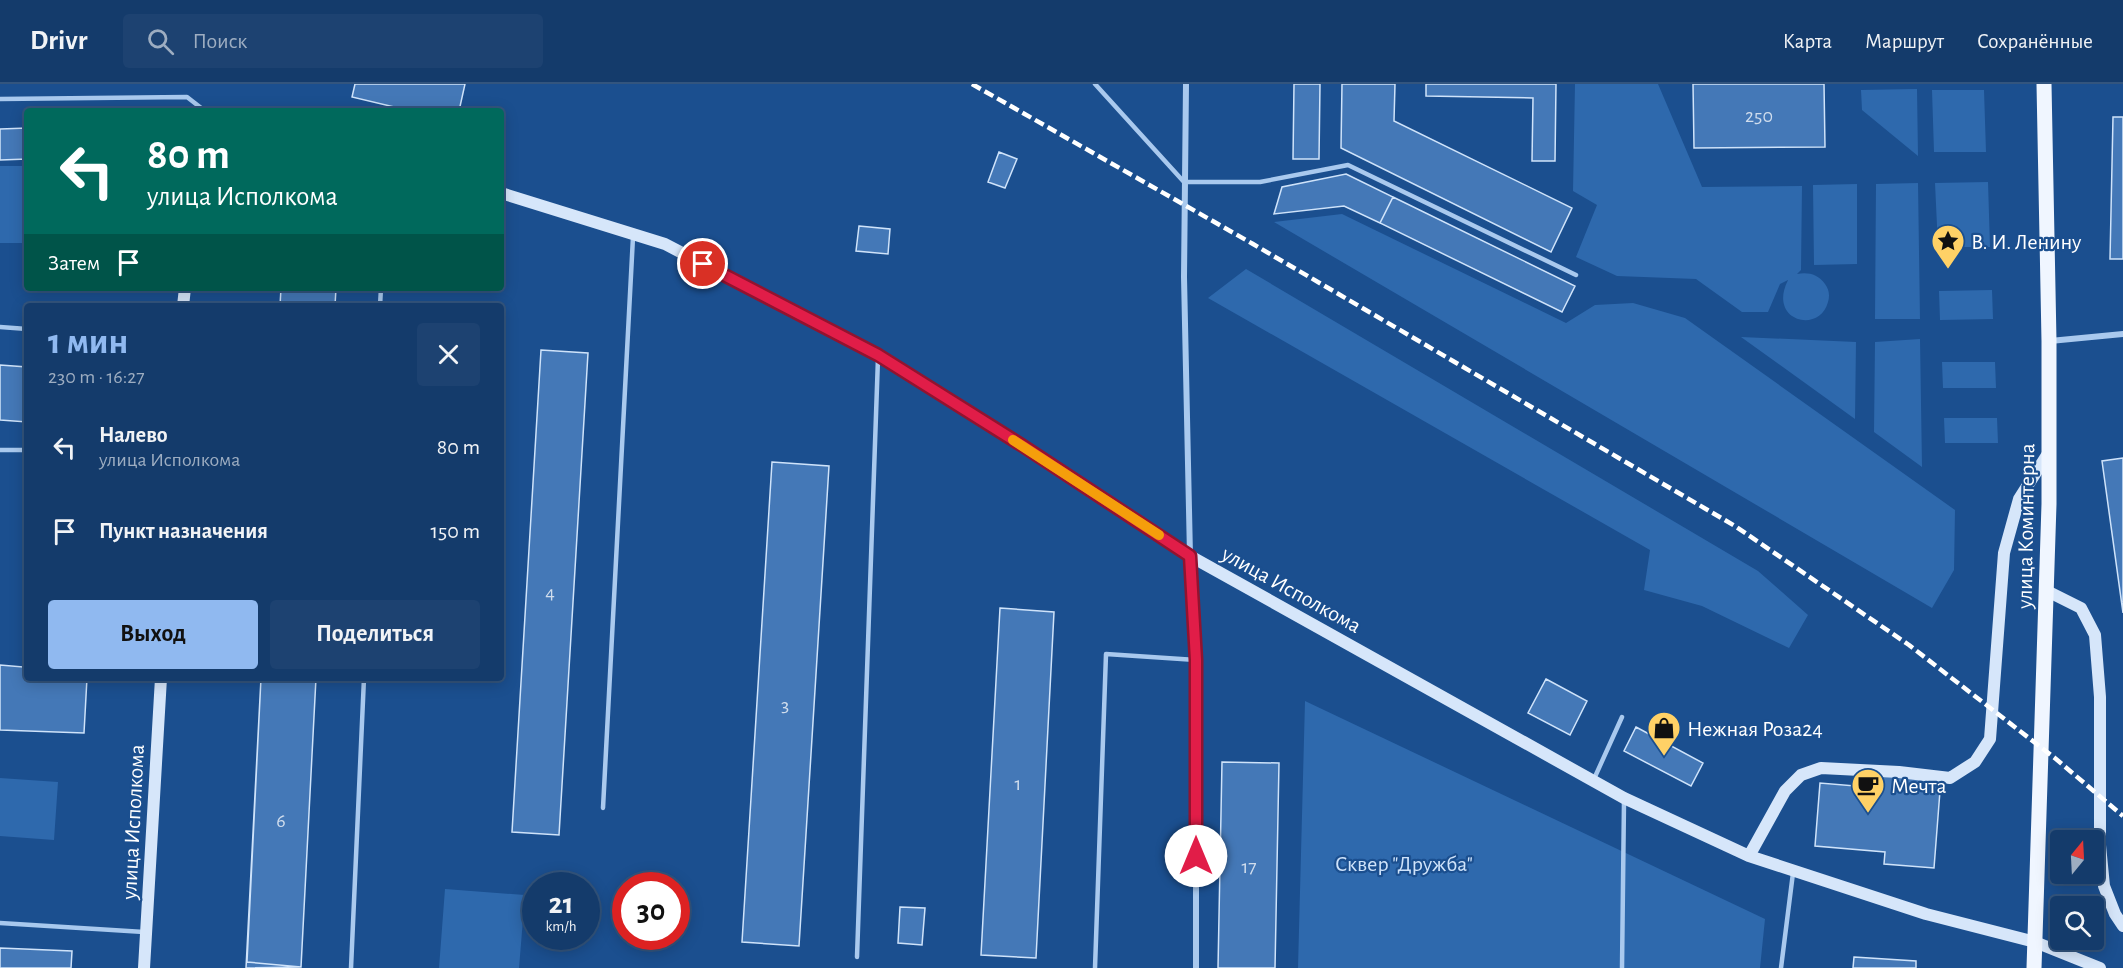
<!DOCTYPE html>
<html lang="ru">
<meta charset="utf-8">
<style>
body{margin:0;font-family:"Alegreya Sans",sans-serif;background:#1d4271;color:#f1f3f6;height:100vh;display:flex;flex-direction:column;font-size:22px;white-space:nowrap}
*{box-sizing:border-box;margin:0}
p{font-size:20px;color:#9dadc1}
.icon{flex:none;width:33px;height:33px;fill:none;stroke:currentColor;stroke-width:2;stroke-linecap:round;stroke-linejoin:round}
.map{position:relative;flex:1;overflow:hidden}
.panel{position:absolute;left:24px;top:219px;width:480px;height:378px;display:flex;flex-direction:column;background:#143b6b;border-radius:6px;box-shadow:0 3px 15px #0003,0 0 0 2px #33557e}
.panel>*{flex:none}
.hud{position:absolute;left:24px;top:24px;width:480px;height:183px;border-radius:6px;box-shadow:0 3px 15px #0003,0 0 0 2px #33557e;background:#00695c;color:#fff;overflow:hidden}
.needle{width:39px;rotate:18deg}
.buttons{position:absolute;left:2050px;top:746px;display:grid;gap:12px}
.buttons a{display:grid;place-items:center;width:54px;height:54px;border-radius:6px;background:#143b6b;box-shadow:0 3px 15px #0003,0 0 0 2px #33557e;font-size:30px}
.speed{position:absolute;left:522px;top:788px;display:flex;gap:12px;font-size:30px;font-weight:700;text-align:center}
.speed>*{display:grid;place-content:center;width:78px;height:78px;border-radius:50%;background:#143b6b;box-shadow:0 3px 15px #0003,0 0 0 2px #33557e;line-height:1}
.speed small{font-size:15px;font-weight:400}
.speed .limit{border:9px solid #d22;background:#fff;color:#111}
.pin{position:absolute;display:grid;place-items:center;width:51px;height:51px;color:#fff;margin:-26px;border:3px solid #fff;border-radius:50%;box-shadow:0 2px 6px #0007}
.me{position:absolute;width:66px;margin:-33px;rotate:0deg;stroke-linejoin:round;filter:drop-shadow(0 0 4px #0008)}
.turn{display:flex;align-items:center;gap:21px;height:126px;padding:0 24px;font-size:27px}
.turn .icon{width:78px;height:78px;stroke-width:2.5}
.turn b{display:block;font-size:42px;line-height:51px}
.then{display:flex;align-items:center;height:57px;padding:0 24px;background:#0003;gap:12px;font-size:22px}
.round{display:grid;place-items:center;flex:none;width:63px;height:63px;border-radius:6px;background:#1d4271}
.headline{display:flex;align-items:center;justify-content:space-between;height:102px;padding:0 24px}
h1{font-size:36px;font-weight:700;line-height:45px;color:#90b9f0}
.action{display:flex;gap:12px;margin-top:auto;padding:12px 24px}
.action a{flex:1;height:69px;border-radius:6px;background:#90b9f0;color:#111;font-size:24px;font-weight:700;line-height:69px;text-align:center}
.action a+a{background:#1d4271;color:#f1f3f6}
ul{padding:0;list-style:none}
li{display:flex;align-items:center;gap:18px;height:84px;padding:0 24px}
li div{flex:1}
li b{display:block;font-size:22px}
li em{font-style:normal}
header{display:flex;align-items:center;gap:36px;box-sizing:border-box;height:84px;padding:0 30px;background:#143b6b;border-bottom:2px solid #33557e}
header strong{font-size:28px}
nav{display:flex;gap:33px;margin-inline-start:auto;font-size:21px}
.search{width:420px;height:54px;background:#1d4271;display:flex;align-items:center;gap:15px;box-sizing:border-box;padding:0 21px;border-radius:6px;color:#9dadc1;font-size:22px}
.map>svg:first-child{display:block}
.green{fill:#2e69ad}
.building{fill:#4478b7;stroke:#cfe3fa;stroke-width:1.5}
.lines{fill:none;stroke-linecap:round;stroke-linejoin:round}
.lane{stroke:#a9c9ee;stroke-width:4.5}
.street{stroke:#a9c9ee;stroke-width:6}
.secondary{stroke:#d6e6fa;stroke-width:12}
.primary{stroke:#f0f6ff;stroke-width:15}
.rail{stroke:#fff;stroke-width:4.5;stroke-dasharray:10 4.5;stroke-linecap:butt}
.route-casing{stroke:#92132f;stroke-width:15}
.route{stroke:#e11d48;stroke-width:10}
.slow{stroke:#f59e0b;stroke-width:10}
.labels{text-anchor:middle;stroke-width:4.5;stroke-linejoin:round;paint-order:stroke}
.number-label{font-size:20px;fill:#d0dded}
.poi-label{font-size:22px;fill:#fff;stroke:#1b4f8f;text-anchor:start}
.street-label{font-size:22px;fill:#fff;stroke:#1b4f8f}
.park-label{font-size:22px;fill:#cfe3fa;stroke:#1b4f8f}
</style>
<header>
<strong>Drivr</strong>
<div class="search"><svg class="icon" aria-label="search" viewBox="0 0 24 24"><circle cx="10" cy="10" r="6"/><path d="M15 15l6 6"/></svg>Поиск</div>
<nav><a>Карта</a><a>Маршрут</a><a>Сохранённые</a></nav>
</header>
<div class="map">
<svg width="2123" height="884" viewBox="0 0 2123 884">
<rect width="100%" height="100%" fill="#1b4f8f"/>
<path class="green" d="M 1575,0 L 1658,0 L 1702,103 L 1802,102 L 1801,186 L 1797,190 C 1808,188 1818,190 1825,200 C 1829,205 1830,212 1828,218 C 1820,250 1767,238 1788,196 L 1780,200 L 1768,228 L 1742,228 L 1696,195 L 1617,192 L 1576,173 L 1597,121 L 1573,107 Z
M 1917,5 L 1918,72 L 1862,26 L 1861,6 Z
M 1932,6 L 1984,6 L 1986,68 L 1934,68 Z
M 0,82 L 27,82 L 27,159 L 0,159 Z
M 1988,98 L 1990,163 L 1938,163 L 1935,99 Z
M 1918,99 L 1920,235 L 1875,235 L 1876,100 Z
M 1857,100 L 1857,180 L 1814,181 L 1813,101 Z
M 1342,130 L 1566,239 L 1595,221 L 1633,219 L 1685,234 L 1955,426 L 1954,486 L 1932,524 L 1274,138 Z
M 1246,185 L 1758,487 L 1808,531 L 1789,564 L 1702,522 L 1644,506 L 1650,466 L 1208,214 Z
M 1992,206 L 1993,235 L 1940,236 L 1939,207 Z
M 1741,253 L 1856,258 L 1855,335 Z
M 1920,255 L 1922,383 L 1874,348 L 1875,258 Z
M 1942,278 L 1995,278 L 1996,304 L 1943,304 Z
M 1944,334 L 1997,334 L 1998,359 L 1945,359 Z
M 1305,617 L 1765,835 L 1760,884 L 1298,884 Z
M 0,694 L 58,698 L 54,756 L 0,752 Z
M 445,805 L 525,811 L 519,884 L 439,884 Z"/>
<path class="building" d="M 355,0 L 465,0 L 459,27 L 411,27 L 352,13 Z
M 1294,0 L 1320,0 L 1319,75 L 1293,75 Z
M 1342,0 L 1395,0 L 1394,37 L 1572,124 L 1551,168 L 1341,64 Z
M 1426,0 L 1556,0 L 1555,77 L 1532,77 L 1533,14 L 1426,12 Z
M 1693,0 L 1824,0 L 1825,63 L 1694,64 Z
M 2113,33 L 2123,33 L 2123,175 L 2110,175 Z
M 27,44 L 27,75 L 0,76 L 0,45 Z
M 999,68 L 1017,75 L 1005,104 L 988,98 Z
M 1346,90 L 1393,113 L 1380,139 L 1344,122 L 1274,130 L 1282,103 Z
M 1393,113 L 1575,202 L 1562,228 L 1380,139 Z
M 859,142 L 890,145 L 888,170 L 856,167 Z
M 281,204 L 336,204 L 335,222 L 280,222 Z
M 281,204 L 336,204 L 335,222 L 280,222 Z
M 541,266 L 588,269 L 559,751 L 512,748 Z
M 0,281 L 27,283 L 27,338 L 0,336 Z
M 2123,374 L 2123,529 L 2102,377 Z
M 772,378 L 829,382 L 799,862 L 742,858 Z
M 27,508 L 27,594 L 87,594 L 84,649 L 0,646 L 0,581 L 23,583 Z
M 1000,524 L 1054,528 L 1036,874 L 981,871 Z
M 261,594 L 316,594 L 301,883 L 247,878 Z
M 261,594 L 316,594 L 301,883 L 246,884 Z
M 1546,595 L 1587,617 L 1570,651 L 1528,629 Z
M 1636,643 L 1703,679 L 1691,702 L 1624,667 Z
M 1222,678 L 1279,679 L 1275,884 L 1218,884 Z
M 1881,689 L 1941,694 L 1934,784 L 1884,780 L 1885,768 L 1815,762 L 1820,699 L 1879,704 Z
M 900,823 L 925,824 L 922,861 L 898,859 Z
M 0,864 L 72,867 L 71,884 L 0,884 Z
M 1854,873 L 1916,877 L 1916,884 L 1853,884 Z"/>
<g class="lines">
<path class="lane" d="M 1095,0 L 1184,98 L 1260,98 L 1348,81 L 1576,191
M 0,15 L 187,13 L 205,27
M 380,222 L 381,204
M 0,243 L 27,245
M 0,366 L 27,366
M 1594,695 L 1622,633
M 603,724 L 633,153
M 0,839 L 144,848
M 857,873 L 878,274
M 351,884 L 364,594
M 1095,884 L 1106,570 L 1196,576
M 1622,884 L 1624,717
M 1781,884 L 1793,789"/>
<path class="street" d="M 1186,0 L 1184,193 L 1190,472 L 1196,576 L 1196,884
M 2050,257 L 2123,250"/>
<path class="secondary" d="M 501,109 L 665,160 L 878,271 L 1023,362 L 1190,472 L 1624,714 L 1749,772 L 1926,830 L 2035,858 L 2100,884
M 183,222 L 185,204
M 2047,507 L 2081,524 L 2095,551 L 2100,613 L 2100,761 L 2104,802 L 2115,830 L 2123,842
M 1749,772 L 1785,707 L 1801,691 L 1821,684 L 1899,688 L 1950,694 L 1975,678 L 1990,655 L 2004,469 L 2019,415 L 2049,368
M 144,884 L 161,594"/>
<path class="primary" d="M 2034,884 L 2049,420 L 2049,257 L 2044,0"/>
<path class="rail" d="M 972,0 L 1253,160 L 1735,442 L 1909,561 L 2056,675 L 2123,732"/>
</g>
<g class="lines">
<g class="route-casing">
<path id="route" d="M 703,180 L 878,271 L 1023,362 L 1190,472 L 1196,576 L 1196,772"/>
</g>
<use href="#route" class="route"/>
<path class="slow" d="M 1013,356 L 1159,451"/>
</g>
<defs>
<g id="sight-pin" transform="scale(1.725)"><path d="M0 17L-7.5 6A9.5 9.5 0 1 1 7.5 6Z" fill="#ffd166" stroke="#1b4f8f"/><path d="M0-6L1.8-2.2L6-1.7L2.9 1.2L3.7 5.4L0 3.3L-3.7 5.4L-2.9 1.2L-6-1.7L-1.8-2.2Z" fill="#111"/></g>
<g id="shop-pin" transform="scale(1.725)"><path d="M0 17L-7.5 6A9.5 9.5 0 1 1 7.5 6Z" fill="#ffd166" stroke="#1b4f8f"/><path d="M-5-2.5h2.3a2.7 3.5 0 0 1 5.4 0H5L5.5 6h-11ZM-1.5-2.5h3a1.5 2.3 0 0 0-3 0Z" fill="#111"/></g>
<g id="cafe-pin" transform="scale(1.725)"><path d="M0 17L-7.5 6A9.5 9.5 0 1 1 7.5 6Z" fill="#ffd166" stroke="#1b4f8f"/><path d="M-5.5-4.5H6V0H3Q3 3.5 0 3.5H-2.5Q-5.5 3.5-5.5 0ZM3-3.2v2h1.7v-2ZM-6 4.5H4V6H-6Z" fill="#111"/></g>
</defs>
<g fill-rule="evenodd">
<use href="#sight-pin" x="1948" y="157"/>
<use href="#shop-pin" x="1664" y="644"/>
<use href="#cafe-pin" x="1868" y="701"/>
</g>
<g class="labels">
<g class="number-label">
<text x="1759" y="38">250</text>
<text x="550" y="515">4</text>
<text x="785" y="627">3</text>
<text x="1018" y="706">1</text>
<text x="281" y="743">6</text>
<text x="1249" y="789">17</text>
</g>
<g class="poi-label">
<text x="1971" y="165">В. И. Ленину</text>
<text x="1687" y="652">Нежная Роза24</text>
<text x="1891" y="709">Мечта</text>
</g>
<g class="street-label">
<text transform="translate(2025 442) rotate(-89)" y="8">улица Коминтерна</text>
<text transform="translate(1292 505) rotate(29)" y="8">улица Исполкома</text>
<text transform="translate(132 738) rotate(-87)" y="8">улица Исполкома</text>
</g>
<g class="park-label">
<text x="1404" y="787">Сквер "Дружба"</text>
</g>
</g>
</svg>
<div class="buttons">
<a><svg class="needle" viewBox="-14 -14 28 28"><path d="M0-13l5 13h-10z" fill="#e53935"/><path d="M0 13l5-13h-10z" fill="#9dadc1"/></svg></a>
<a><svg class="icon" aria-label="search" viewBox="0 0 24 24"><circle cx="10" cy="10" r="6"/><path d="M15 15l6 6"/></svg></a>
</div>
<div class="speed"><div>21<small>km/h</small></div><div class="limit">30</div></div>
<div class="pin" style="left:703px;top:180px;background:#d93025"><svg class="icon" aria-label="arrive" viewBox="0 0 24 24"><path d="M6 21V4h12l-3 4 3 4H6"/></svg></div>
<svg class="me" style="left:1196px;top:772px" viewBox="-20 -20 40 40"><circle r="19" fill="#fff"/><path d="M0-13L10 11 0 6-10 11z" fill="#e11d48"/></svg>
<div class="hud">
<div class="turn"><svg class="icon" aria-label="left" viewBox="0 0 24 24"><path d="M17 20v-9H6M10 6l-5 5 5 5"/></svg><div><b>80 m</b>улица Исполкома</div></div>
<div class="then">Затем<svg class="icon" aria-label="arrive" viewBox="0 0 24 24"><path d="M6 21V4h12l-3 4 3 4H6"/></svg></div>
</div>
<section class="panel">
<div class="headline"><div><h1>1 мин</h1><p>230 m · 16:27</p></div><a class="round"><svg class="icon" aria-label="close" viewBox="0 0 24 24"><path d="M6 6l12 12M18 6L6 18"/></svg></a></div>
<ul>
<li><svg class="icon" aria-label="left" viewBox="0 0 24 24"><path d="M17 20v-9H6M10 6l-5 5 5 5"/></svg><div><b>Налево</b><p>улица Исполкома</p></div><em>80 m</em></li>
<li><svg class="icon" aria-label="arrive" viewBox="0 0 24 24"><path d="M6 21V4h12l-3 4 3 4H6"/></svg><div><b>Пункт назначения</b></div><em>150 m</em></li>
</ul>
<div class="action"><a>Выход</a><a>Поделиться</a></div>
</section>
</div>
